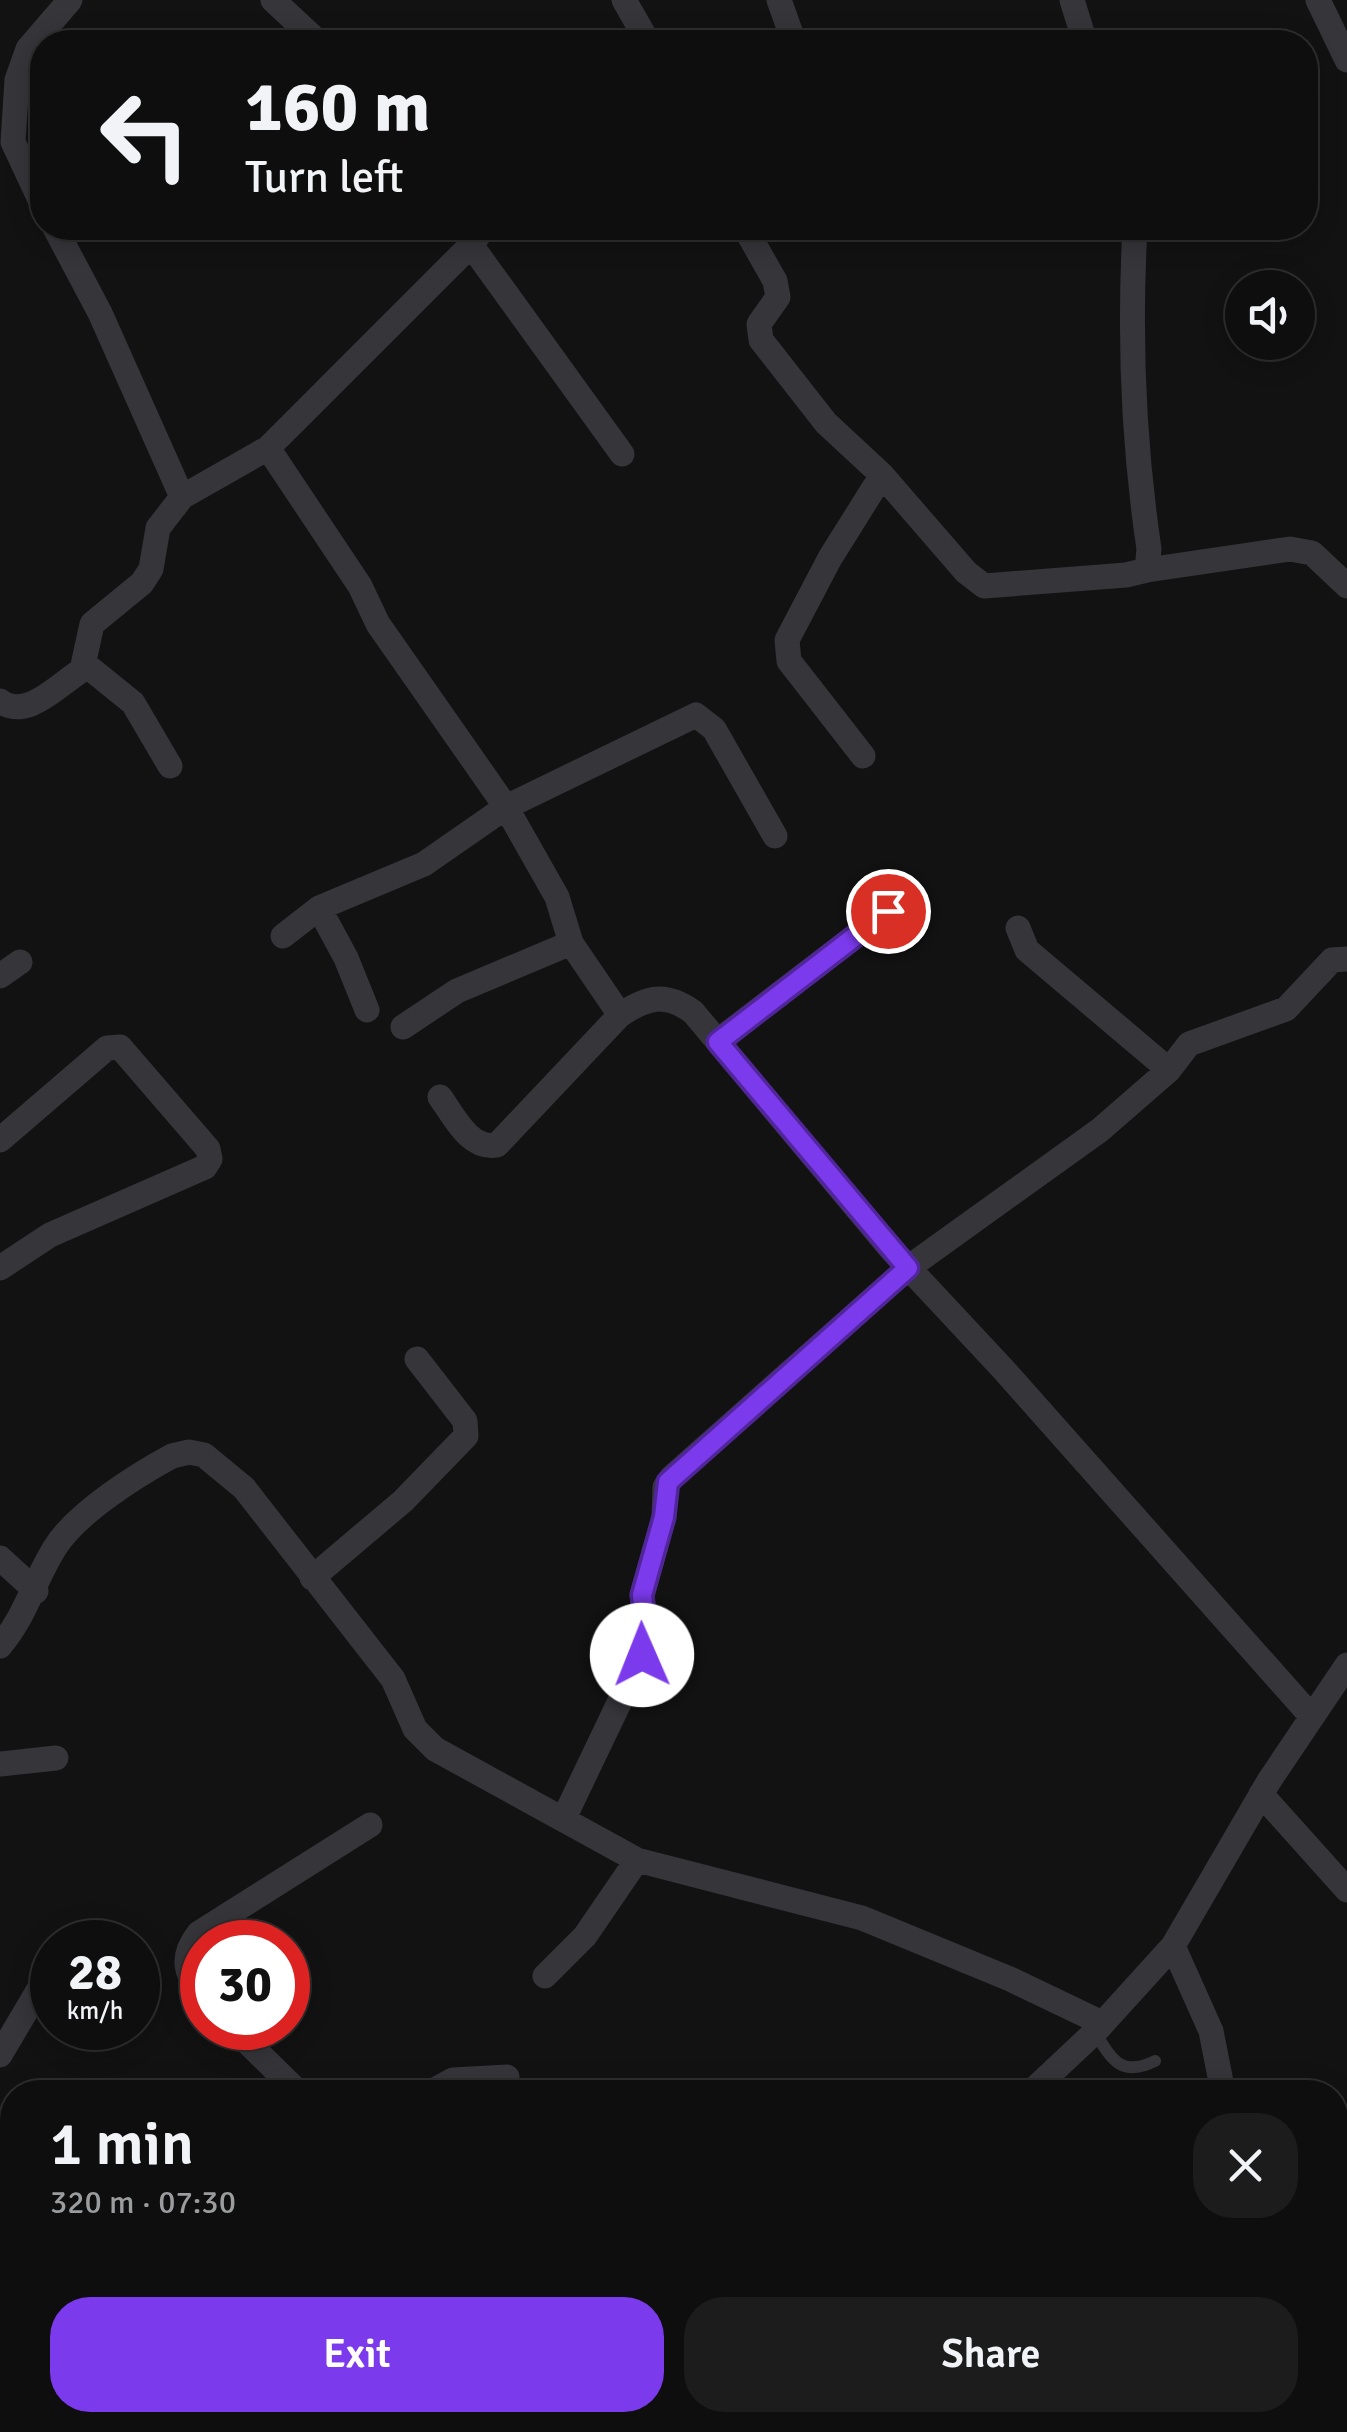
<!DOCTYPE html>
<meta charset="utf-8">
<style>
body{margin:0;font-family:Signika,sans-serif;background:#1c1c1c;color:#f1f3f6;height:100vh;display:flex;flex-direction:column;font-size:38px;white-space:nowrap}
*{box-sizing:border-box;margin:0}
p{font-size:32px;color:#9b9c9e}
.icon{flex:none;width:55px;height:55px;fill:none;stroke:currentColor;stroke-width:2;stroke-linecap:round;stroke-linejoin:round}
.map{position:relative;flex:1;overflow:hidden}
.sheet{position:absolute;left:0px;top:2080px;width:1348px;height:352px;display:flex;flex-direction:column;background:#0e0e0e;border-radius:40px 40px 0 0;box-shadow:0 5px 25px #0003,0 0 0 2px #2e2e2e}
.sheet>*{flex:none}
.guide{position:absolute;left:30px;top:30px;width:1288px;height:210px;border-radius:40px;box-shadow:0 5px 25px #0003,0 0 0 2px #2e2e2e;background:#0e0e0e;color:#f1f3f6;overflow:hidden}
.tools{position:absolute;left:1225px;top:270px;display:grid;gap:20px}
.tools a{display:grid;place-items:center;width:90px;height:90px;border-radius:50%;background:#0e0e0e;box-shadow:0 5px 25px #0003,0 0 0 2px #2e2e2e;font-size:50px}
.speed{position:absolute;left:30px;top:1920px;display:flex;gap:20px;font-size:50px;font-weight:700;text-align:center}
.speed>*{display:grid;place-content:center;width:130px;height:130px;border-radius:50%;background:#0e0e0e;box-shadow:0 5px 25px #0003,0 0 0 2px #2e2e2e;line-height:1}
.speed small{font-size:25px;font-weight:400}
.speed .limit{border:15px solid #d22;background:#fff;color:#111}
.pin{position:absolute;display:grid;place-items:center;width:85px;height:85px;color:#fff;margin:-42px;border:5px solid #fff;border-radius:50%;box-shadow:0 2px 10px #0007}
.me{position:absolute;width:110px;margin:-55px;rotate:359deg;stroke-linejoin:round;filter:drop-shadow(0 0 8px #0008)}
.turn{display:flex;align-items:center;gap:35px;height:210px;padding:0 50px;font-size:45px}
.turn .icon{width:130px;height:130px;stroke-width:2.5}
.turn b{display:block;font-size:70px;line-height:85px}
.round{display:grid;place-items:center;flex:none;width:105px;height:105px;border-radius:40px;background:#1c1c1c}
.headline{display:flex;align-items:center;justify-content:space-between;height:170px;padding:0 50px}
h1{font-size:60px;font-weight:600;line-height:75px}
.button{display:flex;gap:20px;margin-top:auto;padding:20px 50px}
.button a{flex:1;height:115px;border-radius:40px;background:#7c3aed;color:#fff;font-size:40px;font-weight:600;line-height:115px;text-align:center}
.button a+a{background:#1c1c1c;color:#f1f3f6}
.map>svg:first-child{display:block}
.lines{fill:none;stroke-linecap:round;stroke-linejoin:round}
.lane{stroke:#35353a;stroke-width:12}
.street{stroke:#35353a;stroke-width:25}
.route-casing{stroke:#51269a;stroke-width:25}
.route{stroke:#7c3aed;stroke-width:18}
</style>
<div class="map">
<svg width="1347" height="2432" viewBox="0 0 1347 2432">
<rect width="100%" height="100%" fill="#121213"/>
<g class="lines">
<path class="lane" d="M 1095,2032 C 1111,2059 1121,2078 1155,2061"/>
<path class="street" d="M 273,0 L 318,42
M 624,0 L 648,42
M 779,0 L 794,42
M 1072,0 L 1085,42
M 1318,0 L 1347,60
M 42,204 L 13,142 L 17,80 L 28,49 L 70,0
M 55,228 L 100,313 L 182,497 L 268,448 L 360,586 L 378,624 L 506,807 L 557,897 L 571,943 L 620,1015 C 647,997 665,992 693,1012 L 890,1248 L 1003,1369 L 1312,1717
M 745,228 L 775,281 L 778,297 L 759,324 L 761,340 L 826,423 L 882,475
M 471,245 L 622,454
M 268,448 L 471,245 L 484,228
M 1147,570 L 1290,549 L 1312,553 L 1347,586
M 86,665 L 133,703 L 170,766
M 0,701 C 27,721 59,684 82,670 L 92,624 L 142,583 L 151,569 L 158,528 L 182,497
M 863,756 L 789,661 L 787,640 L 830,558 L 882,475 L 966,572 L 984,586 L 1126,575 L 1147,570 L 1149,549 C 1133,441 1129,336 1135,228
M 319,908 L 346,958 L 367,1010
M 1018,928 L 1027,950 L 1169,1070
M 283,936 L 319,908 L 424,864 L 506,807 L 696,715 L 714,729 L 775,836
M 0,976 L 20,962
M 403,1027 L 457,991 L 571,943
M 718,1041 L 888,911
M 440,1097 C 454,1116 469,1150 497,1145 L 620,1015
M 0,1140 L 107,1048 L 120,1047 L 208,1149 L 210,1159 L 205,1167 L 50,1235 L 0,1268
M 0,1558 L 36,1591
M 312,1578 L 403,1501 L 466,1436 L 465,1421 L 417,1359
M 0,1646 C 26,1616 35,1578 56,1546 C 78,1512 137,1475 172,1456 L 189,1452 L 204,1455 L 244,1488 L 393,1679 L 415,1729 L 435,1749 L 637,1860 L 862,1918 L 1010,1979 L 1102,2023
M 0,1764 L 56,1758
M 1261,1794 L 1347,1890
M 564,1818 L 642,1655 L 646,1631 L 642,1595 L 664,1517 L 665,1487 L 672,1477 L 908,1268 L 1100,1130 L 1169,1070 L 1189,1044 L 1286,1009 L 1332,960 L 1347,959
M 1173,1946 L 1211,2031 L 1223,2092
M 545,1976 L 585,1936 L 637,1860
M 202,1993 C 184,1973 181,1956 199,1933 L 370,1825
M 233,2028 L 298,2092
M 0,2055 L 52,1967
M 431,2092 L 453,2080 L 507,2077
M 1031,2092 L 1095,2032 L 1173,1946 L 1269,1781 L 1347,1665
M 0,2123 L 12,2131
M 0,2402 L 12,2356
M 145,2420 L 146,2432
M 448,2420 L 468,2432
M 1276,2420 L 1277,2432
M 352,2432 L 359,2420
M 494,2432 L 507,2420
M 829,2432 L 829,2420"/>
</g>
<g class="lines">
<g class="route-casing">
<path id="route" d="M 642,1655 L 646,1632 L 642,1595 L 664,1517 L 668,1482 L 908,1268 L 718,1042 L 888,911"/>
</g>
<use href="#route" class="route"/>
</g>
</svg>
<div class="tools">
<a><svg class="icon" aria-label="sound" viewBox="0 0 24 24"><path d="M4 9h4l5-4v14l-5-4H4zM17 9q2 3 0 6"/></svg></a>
</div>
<div class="speed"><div>28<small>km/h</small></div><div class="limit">30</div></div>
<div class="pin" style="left:888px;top:911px;background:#d93025"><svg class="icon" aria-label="arrive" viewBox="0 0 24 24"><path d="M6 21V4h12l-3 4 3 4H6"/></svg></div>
<svg class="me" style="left:642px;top:1655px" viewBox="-20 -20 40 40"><circle r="19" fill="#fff"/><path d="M0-13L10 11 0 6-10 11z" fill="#7c3aed"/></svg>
<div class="guide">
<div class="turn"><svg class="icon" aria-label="left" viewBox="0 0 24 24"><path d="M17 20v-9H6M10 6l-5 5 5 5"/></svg><div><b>160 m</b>Turn left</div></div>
</div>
<section class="sheet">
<div class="headline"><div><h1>1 min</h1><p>320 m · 07:30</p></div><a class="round"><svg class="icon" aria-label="close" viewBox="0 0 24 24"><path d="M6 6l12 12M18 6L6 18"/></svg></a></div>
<div class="button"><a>Exit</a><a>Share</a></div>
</section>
</div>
